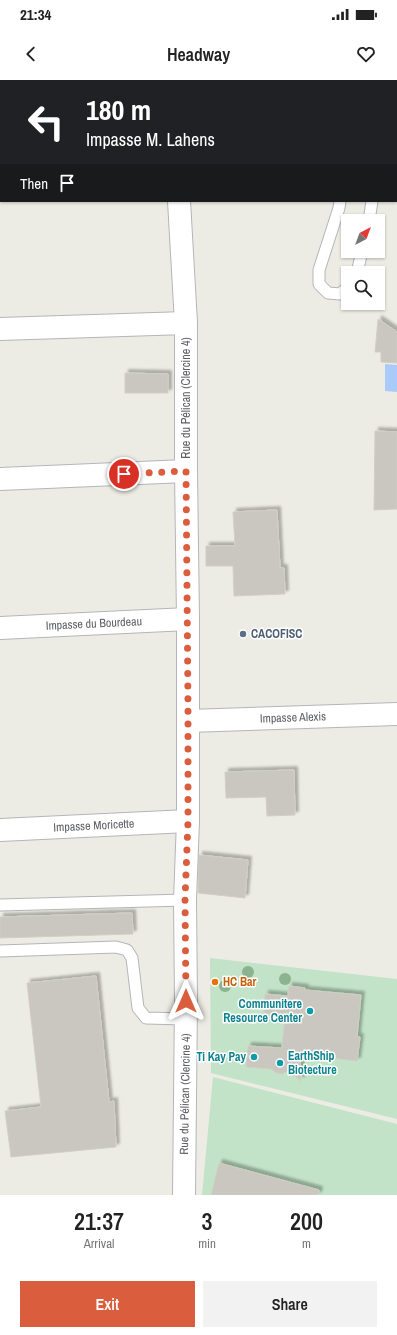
<!DOCTYPE html>
<meta charset="utf-8">
<style>
body{margin:0;font-family:"Archivo Narrow",sans-serif;background:#f2f2f2;color:#222;height:100vh;display:flex;flex-direction:column;font-size:15px;white-space:nowrap}
*{box-sizing:border-box;margin:0}
p{font-size:13px;color:#767676}
.icon{flex:none;width:22px;height:22px;fill:none;stroke:currentColor;stroke-width:2;stroke-linecap:round;stroke-linejoin:round}
.map{position:relative;height:1115px;overflow:hidden}
.panel{display:flex;flex-direction:column;background:#fff;flex:1}
.panel>*{flex:none}
.banner{position:absolute;left:0px;top:0px;width:397px;height:122px;box-shadow:0 1px 3px #0004;background:#202124;color:#fff;overflow:hidden}
.needle{width:26px;rotate:41deg}
.tools{position:absolute;left:341px;top:134px;display:grid;gap:8px}
.tools a{display:grid;place-items:center;width:44px;height:44px;border-radius:0px;background:#fff;box-shadow:0 1px 3px #0004;font-size:20px}
.pin{position:absolute;display:grid;place-items:center;width:34px;height:34px;color:#fff;margin:-17px;border:2px solid #fff;border-radius:50%;box-shadow:0 1px 4px #0007}
.me{position:absolute;width:44px;margin:-22px;rotate:0deg;stroke-linejoin:round;filter:drop-shadow(0 0 3px #0008)}
.turn{display:flex;align-items:center;gap:14px;height:84px;padding:0 20px;font-size:18px}
.turn .icon{width:52px;height:52px;stroke-width:2.5}
.turn b{display:block;font-size:28px;line-height:34px}
.then{display:flex;align-items:center;height:38px;padding:0 20px;background:#0003;gap:8px;font-size:15px}
.eta{display:flex;justify-content:space-evenly;align-items:center;height:68px;text-align:center}
.eta b{font-size:24px;font-weight:600;line-height:28px}
.action{display:flex;gap:8px;margin-top:auto;padding:8px 20px}
.action a{flex:1;height:46px;border-radius:0px;background:#da5e3d;color:#fff;font-size:16px;font-weight:600;line-height:46px;text-align:center}
.action a+a{background:#f2f2f2;color:#222}
.status{display:flex;justify-content:space-between;align-items:center;height:28px;padding:0 20px;background:#fff;direction:ltr}
.status svg{height:11px;fill:currentColor}
header{display:flex;justify-content:space-between;align-items:center;height:52px;padding:0 20px;background:#fff;font-size:18px;font-weight:600}
.map>svg:first-child{display:block}
.green{fill:#c2e3c7}
.water{fill:#aacbf8}
.building{fill:#c9c7c0;stroke:#d1cfc3;filter:url(#shadow)}
.lines{fill:none;stroke-linecap:round;stroke-linejoin:round}
.service-casing{stroke:#b4b5ba;stroke-width:13}
.minor-casing{stroke:#b4b5ba;stroke-width:24}
.secondary-casing{stroke:#b5b7bd;stroke-width:24}
.service{stroke:#fff;stroke-width:11}
.minor{stroke:#fff;stroke-width:22}
.secondary{stroke:#fff;stroke-width:22}
.tree{fill:#8cb28f}
.route{stroke:#da5e3d;stroke-width:7;stroke-dasharray:0 12.6}
.service-dot{fill:#5c6f8a;stroke:#fff;stroke-width:1.5}
.food-dot{fill:#e8710a;stroke:#fff;stroke-width:1.5}
.culture-dot{fill:#0f9aa8;stroke:#fff;stroke-width:1.5}
.labels{text-anchor:middle;stroke-width:3;stroke-linejoin:round;paint-order:stroke}
.street-label{font-size:12px;fill:#5c5e63;stroke:#fff}
.service-label{font-size:12px;font-weight:bold;fill:#4e5e75;stroke:#fff;text-anchor:start}
.food-label{font-size:12px;font-weight:bold;fill:#c56008;stroke:#fff;text-anchor:start}
.culture-label{font-size:12px;font-weight:bold;fill:#0d838f;stroke:#fff;text-anchor:end}
</style>
<div class="status"><b>21:34</b><svg viewBox="0 0 49 12"><path d="M0 12V9h3v3zM5 12V6h3v6zM10 12V3h3v9zM15 12V0h3v12zM26 1h20v11H26zM47 4h2v5h-2z"/></svg></div>
<header><svg class="icon" aria-label="back" viewBox="0 0 24 24"><path d="M15 5l-7 7 7 7"/></svg>Headway<svg class="icon" aria-label="heart" viewBox="0 0 24 24"><path d="M12 20l-8-8c-3-5 5-10 8-4 3-6 11-1 8 4z"/></svg></header>
<div class="map">
<svg width="397" height="1115" viewBox="0 0 397 1115">
<defs>
<filter id="shadow"><feDropShadow dx="3.5" dy="-3.5" stdDeviation="1" flood-color="#0004"/></filter>
</defs>
<rect width="100%" height="100%" fill="#edece4"/>
<path class="green" d="M 210,878 L 397,899 L 397,1039 L 211,993 Z
M 213,997 L 397,1044 L 397,1115 L 202,1115 Z"/>
<path class="water" d="M 385,284 L 397,285 L 397,312 L 385,311 Z"/>
<path class="building" d="M 378,239 L 397,252 L 397,283 L 381,282 L 381,272 L 375,272 Z
M 125,293 L 168,294 L 168,313 L 125,313 Z
M 375,351 L 397,352 L 397,429 L 374,430 Z
M 277,430 L 280,488 L 284,488 L 285,514 L 234,516 L 233,486 L 206,486 L 206,466 L 235,466 L 233,432 Z
M 294,690 L 295,735 L 267,736 L 266,717 L 226,718 L 225,692 Z
M 199,775 L 248,780 L 245,818 L 198,813 Z
M 132,833 L 133,854 L 0,858 L 0,837 Z
M 96,896 L 109,1022 L 114,1021 L 116,1067 L 11,1077 L 5,1031 L 41,1027 L 27,903 Z
M 289,906 L 305,908 L 305,910 L 361,915 L 357,957 L 360,957 L 357,981 L 300,974 L 301,1001 L 289,991 L 281,994 L 275,992 L 271,989 L 246,987 L 248,966 L 282,968 L 285,935 L 264,933 L 265,914 L 288,916 Z
M 219,1083 L 319,1110 L 318,1115 L 211,1115 Z"/>
<g class="lines">
<g class="service-casing">
<path id="service" d="M 340,121 L 339,128 L 319,190 L 319,204 L 328,213 L 340,214 L 348,207
M 369,141 L 372,121
M 357,193 L 362,171
M 0,825 L 185,820
M 0,871 L 116,867 L 127,870 L 132,878 L 138,928 L 146,938 L 185,939"/>
</g>
<g class="minor-casing">
<g id="minor">
<path d="M 173,0 L 173,1"/>
<path d="M 179,121 L 186,243 L 186,391 L 188,539 L 188,741 L 185,820 L 186,921 L 184,1115"/>
<path d="M 0,249 L 186,243"/>
<path d="M 0,399 L 186,391"/>
<path id="s1" d="M 0,548 L 188,539"/>
<path id="s2" d="M 188,641 L 397,634"/>
<path id="s3" d="M 0,750 L 188,741"/>
</g>
</g>
<g class="secondary-casing">
<path id="secondary" d="M 287,0 L 288,1
M 396,79 L 397,80"/>
</g>
<use href="#service" class="service"/>
<use href="#minor" class="minor"/>
<use href="#secondary" class="secondary"/>
</g>
<g class="tree">
<circle cx="248" cy="892" r="6"/>
<circle cx="285" cy="899" r="6"/>
<circle cx="225" cy="906" r="6"/>
</g>
<g class="lines">
<path class="route" d="M 124,394 L 186,391 L 188,626 L 188,741 L 185,820 L 186,921"/>
</g>
<circle class="service-dot" cx="243" cy="554" r="4"/>
<circle class="food-dot" cx="215" cy="902" r="4"/>
<g class="culture-dot">
<circle cx="310" cy="931" r="4"/>
<circle cx="254" cy="977" r="4"/>
<circle cx="280" cy="983" r="4"/>
</g>
<g class="labels">
<g class="street-label">
<text transform="translate(186 318) rotate(-90)" y="4">Rue du Pélican (Clercine 4)</text>
<text dy="4" stroke="none"><textPath href="#s1" startOffset="94">Impasse du Bourdeau</textPath></text>
<text dy="4" stroke="none"><textPath href="#s2" startOffset="105">Impasse Alexis</textPath></text>
<text dy="4" stroke="none"><textPath href="#s3" startOffset="94">Impasse Moricette</textPath></text>
<text transform="translate(185 1014) rotate(-89)" y="4">Rue du Pélican (Clercine 4)</text>
</g>
<g class="service-label">
<text x="251" y="558">CACOFISC</text>
</g>
<g class="food-label">
<text x="223" y="906">HC Bar</text>
</g>
<g class="culture-label">
<text x="302" y="928">Communitere<tspan x="302" dy="14">Resource Center</tspan></text>
<text x="288" y="980" text-anchor="start">EarthShip<tspan x="288" dy="14">Biotecture</tspan></text>
<text x="246" y="981">Ti Kay Pay</text>
</g>
</g>
</svg>
<div class="tools">
<a><svg class="needle" viewBox="-14 -14 28 28"><path d="M0-13l5 13h-10z" fill="#e53935"/><path d="M0 13l5-13h-10z" fill="#767676"/></svg></a>
<a><svg class="icon" aria-label="search" viewBox="0 0 24 24"><circle cx="10" cy="10" r="6"/><path d="M15 15l6 6"/></svg></a>
</div>
<div class="pin" style="left:124px;top:394px;background:#d93025"><svg class="icon" aria-label="arrive" viewBox="0 0 24 24"><path d="M6 21V4h12l-3 4 3 4H6"/></svg></div>
<svg class="me" style="left:186px;top:921px" viewBox="-20 -20 40 40"><path d="M0-17L14 15 0 8-14 15z" fill="#da5e3d" stroke="#fff" stroke-width="4"/></svg>
<div class="banner">
<div class="turn"><svg class="icon" aria-label="left" viewBox="0 0 24 24"><path d="M17 20v-9H6M10 6l-5 5 5 5"/></svg><div><b>180 m</b>Impasse M. Lahens</div></div>
<div class="then">Then<svg class="icon" aria-label="arrive" viewBox="0 0 24 24"><path d="M6 21V4h12l-3 4 3 4H6"/></svg></div>
</div>
</div>
<section class="panel">
<div class="eta">
<div><b>21:37</b><p>Arrival</p></div>
<div><b>3</b><p>min</p></div>
<div><b>200</b><p>m</p></div>
</div>
<div class="action"><a>Exit</a><a>Share</a></div>
</section>
